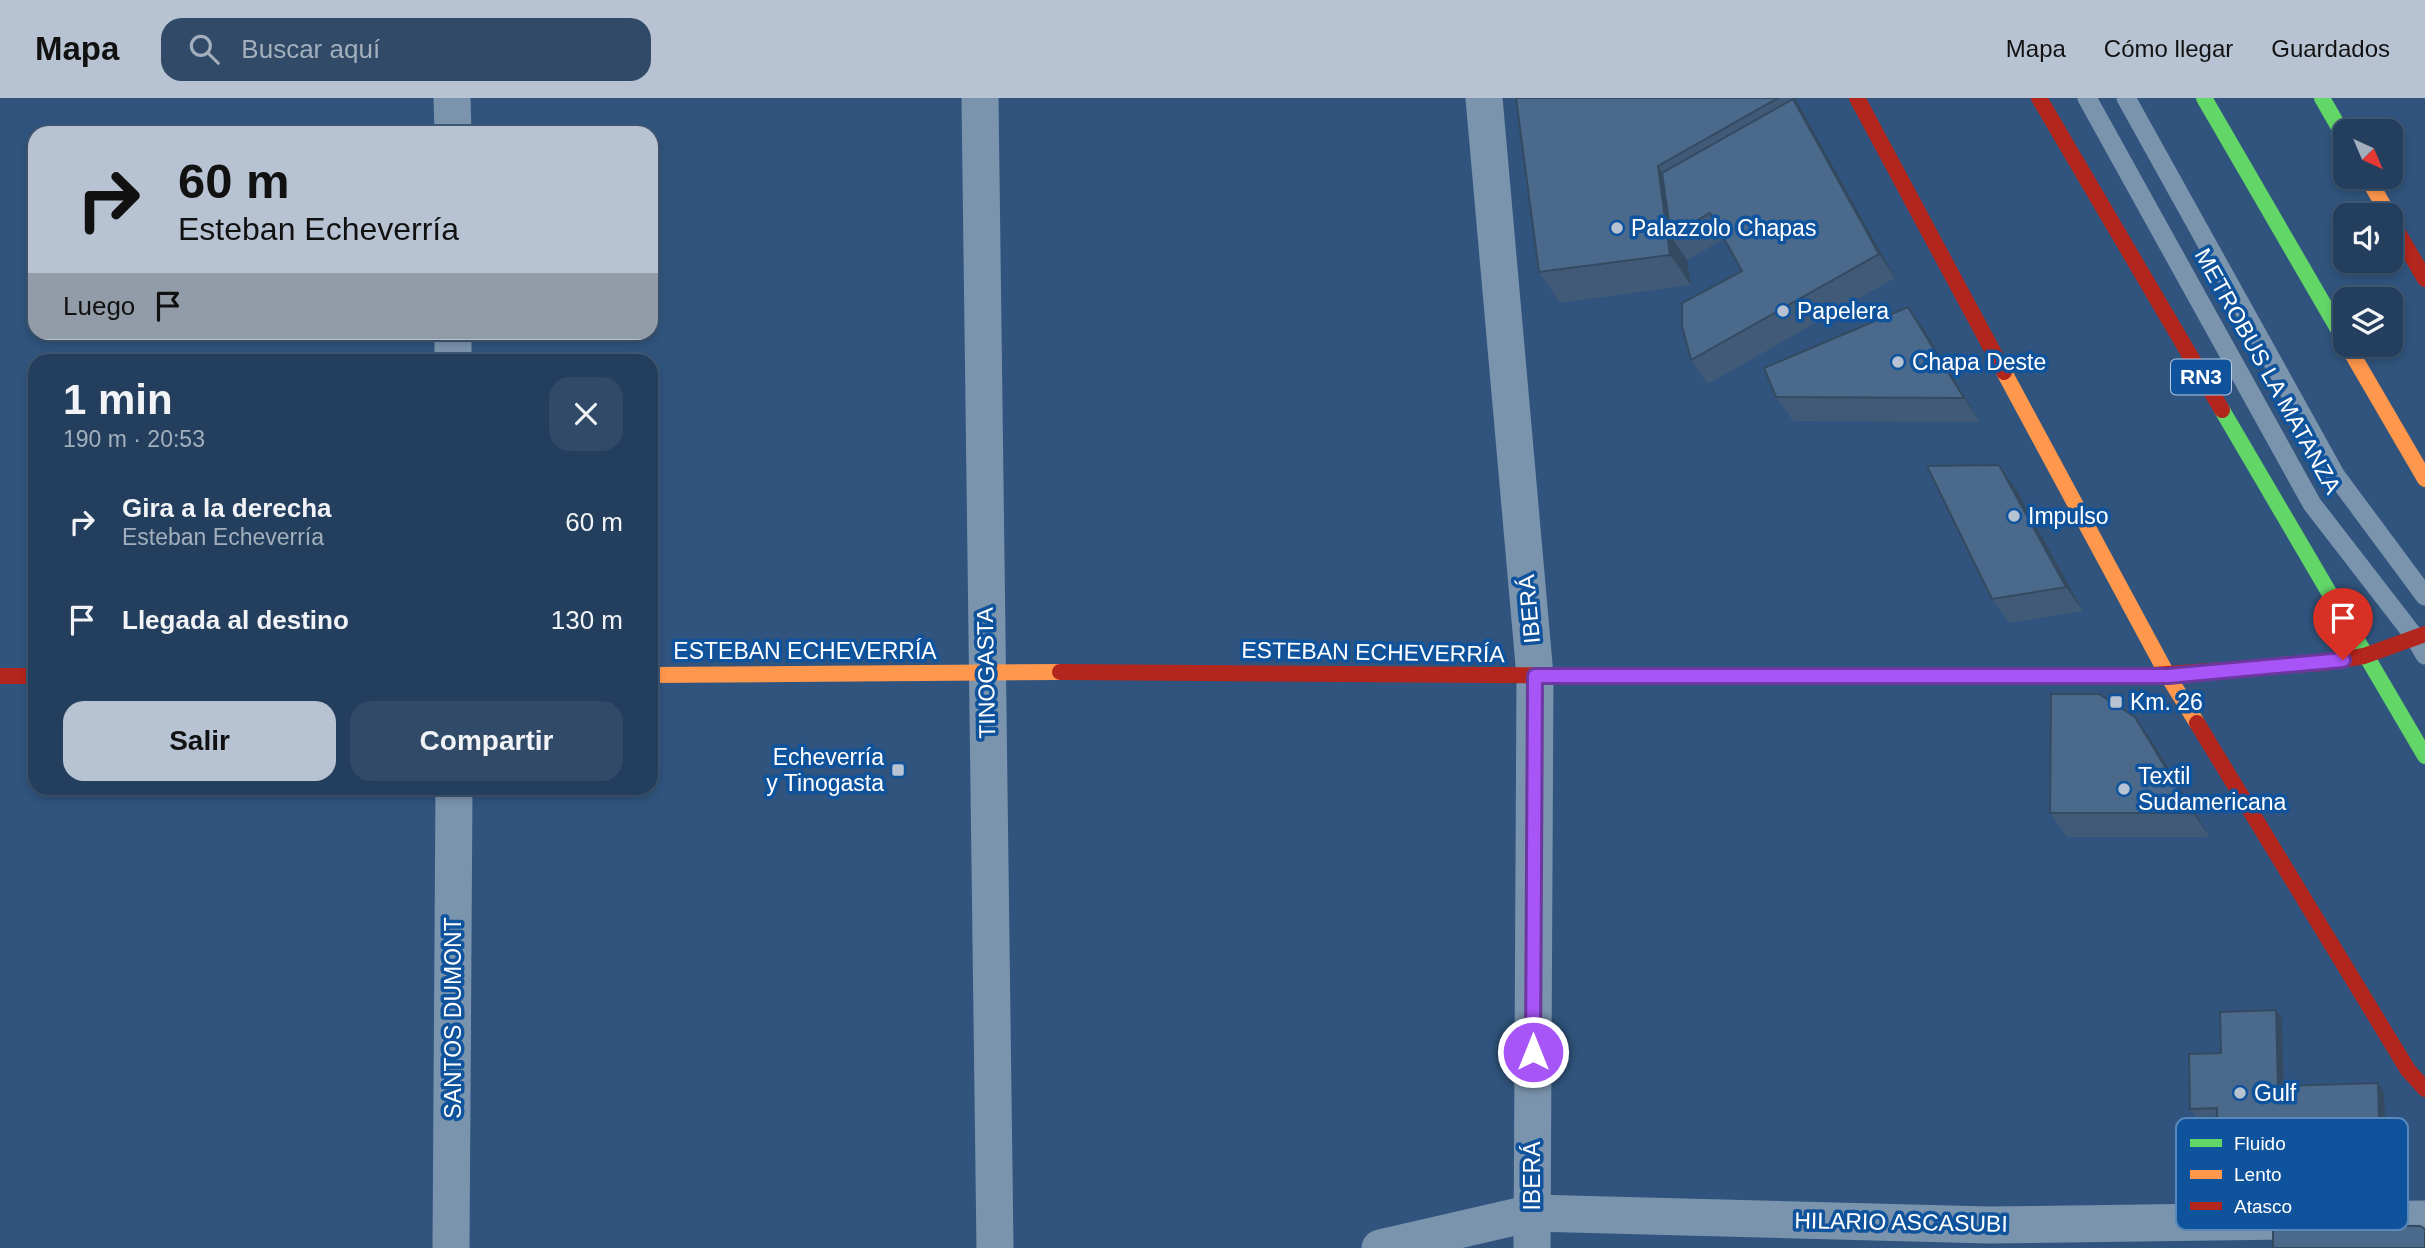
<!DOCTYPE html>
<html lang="es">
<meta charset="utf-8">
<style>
body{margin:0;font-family:Arial,sans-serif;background:#304a67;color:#f1f3f6;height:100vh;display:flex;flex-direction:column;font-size:26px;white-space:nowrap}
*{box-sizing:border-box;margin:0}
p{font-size:23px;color:#a3afbc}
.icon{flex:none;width:38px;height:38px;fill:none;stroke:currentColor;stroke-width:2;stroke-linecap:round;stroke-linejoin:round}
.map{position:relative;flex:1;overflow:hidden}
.panel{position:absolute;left:28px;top:256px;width:630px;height:441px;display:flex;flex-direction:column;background:#243f5e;border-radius:21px;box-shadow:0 4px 10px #0003,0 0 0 2px #415873}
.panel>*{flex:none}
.hud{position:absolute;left:28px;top:28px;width:630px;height:214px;border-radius:21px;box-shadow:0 4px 10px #0003,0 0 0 2px #415873;background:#b7c3d2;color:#111;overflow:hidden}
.needle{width:46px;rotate:136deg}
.fabs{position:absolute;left:2333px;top:21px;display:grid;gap:14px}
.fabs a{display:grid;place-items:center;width:70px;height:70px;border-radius:14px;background:#243f5e;box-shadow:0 4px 10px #0003,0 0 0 2px #415873;font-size:35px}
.pin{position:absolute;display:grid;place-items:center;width:60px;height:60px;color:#fff;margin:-72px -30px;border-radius:50% 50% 50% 0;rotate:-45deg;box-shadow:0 0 7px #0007}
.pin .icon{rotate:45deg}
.me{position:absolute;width:77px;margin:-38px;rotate:0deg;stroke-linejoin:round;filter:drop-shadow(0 0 5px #0008)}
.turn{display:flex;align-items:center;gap:24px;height:147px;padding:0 35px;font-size:32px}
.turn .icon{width:91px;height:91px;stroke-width:2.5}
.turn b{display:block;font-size:49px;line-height:60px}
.then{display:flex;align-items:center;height:66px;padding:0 35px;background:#0003;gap:14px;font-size:26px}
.round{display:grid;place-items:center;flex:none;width:74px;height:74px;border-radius:21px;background:#304a67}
.headline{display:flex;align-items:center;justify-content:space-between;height:119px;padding:0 35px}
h1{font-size:42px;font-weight:700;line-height:52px}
.button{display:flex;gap:14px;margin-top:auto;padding:14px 35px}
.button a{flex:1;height:80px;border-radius:21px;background:#b7c3d2;color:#111;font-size:28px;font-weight:700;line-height:80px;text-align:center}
.button a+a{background:#304a67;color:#f1f3f6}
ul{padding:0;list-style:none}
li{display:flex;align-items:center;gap:21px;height:98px;padding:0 35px}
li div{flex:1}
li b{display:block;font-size:26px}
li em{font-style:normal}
header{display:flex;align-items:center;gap:42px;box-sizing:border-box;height:98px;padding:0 35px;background:#b7c3d2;color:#111}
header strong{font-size:33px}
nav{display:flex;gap:38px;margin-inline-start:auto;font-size:24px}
.search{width:490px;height:63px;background:#304a67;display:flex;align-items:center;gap:18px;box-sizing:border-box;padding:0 24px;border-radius:21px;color:#a3afbc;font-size:26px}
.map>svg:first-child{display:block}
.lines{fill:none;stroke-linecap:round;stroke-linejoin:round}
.lane{stroke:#7b94ae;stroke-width:19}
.street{stroke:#7b94ae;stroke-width:37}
.fast{stroke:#63d668;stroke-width:16}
.slow{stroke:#ff974d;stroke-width:16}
.jam{stroke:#b3261e;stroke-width:16}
.wall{fill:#405a77}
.shaded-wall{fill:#344a61}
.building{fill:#4b698a;stroke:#344a61;stroke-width:2}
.route-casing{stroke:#6d37a1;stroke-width:18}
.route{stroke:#a855f7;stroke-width:12}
.poi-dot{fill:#b7c3d2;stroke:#10539d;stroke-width:2.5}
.labels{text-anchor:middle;stroke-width:7;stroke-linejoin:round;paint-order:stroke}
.shield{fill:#10539d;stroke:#b7cbe2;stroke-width:2}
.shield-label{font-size:21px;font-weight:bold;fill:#fff}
.poi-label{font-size:23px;fill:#fff;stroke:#10539d;text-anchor:start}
.street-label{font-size:23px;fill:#fff;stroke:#10539d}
.key{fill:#10539d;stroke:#5887ba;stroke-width:2}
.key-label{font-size:19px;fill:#fff}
</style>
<header>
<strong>Mapa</strong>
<div class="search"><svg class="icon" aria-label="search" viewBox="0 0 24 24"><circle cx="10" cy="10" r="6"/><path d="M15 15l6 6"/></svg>Buscar aquí</div>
<nav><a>Mapa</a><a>Cómo llegar</a><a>Guardados</a></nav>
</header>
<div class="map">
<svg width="2425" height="1150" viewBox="0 0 2425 1150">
<rect width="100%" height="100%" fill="#30547d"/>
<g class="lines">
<path class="lane" d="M 2087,0 L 2312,406 L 2414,538 L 2425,557
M 2126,0 L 2336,378 L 2425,498"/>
<path class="street" d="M 452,0 L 453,35
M 980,0 L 995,1150
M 1484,0 L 1535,578 L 1532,1150
M 453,234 L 453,262
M 451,1150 L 454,690
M 1380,1150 L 1532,1115 L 1989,1127 L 2425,1121"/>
<path class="fast" d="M 2204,0 L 2345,243
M 2322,0 L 2345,40
M 2222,312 L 2425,658
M 1647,578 L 2138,578"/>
<path class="slow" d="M 2367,79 L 2389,117
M 2347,247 L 2425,381
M 2004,274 L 2168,578 L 2197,625
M 651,577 L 1060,574"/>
<path class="jam" d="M 1857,0 L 2004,274
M 2039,0 L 2222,312
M 2390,121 L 2425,181
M 1060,574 L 1647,578
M 0,578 L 35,578
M 2138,578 L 2323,565 L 2364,558 L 2425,536
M 2197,625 L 2408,972 L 2425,991"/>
</g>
<path class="wall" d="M 1516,0 L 1795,0 L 1895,180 L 1708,286 L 1691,262 L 1742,173 L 1724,141 L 1687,162 L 1691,187 L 1560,205 L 1539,174 Z
M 1908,209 L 1925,233 L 1980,324 L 1793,323 L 1776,299 Z
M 1999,367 L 2016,391 L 2083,513 L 2009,525 L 1992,501 Z
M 2152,643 L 2210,739 L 2067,739 L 2050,715 Z
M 2276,912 L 2282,921 L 2284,988 L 2384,994 L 2387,1066 L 2224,1070 L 2218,1062 L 2217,1018 L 2196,1019 L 2190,1011 L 2221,955 Z"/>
<path class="shaded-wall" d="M 1792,0 L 1795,0 L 1895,180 L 1879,156 Z
M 1658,68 L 1679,99 L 1671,138 L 1687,162 L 1691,187 L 1670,157 Z
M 1908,209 L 1925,233 L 1980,324 L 1964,300 Z
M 1999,367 L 2016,391 L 2083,513 L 2066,489 Z
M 2135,619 L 2152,643 L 2210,739 L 2193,715 Z
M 2276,912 L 2282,921 L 2284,996 L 2278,988 Z
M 2378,985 L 2384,994 L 2387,1066 L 2380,1057 Z"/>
<path class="building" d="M 1516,0 L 1778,0 L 1658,68 L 1670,157 L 1539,174 Z
M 1793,1 L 1879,156 L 1691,262 L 1682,228 L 1682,205 L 1742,173 L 1710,115 L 1671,138 L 1662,75 Z
M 1908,209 L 1964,300 L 1776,299 L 1764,270 Z
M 1999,367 L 2066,489 L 1992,501 L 1927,368 Z
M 2051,596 L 2099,596 L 2135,619 L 2193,715 L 2050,715 Z
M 2276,912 L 2278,988 L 2378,985 L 2380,1057 L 2218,1062 L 2217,1010 L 2190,1011 L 2189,956 L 2221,955 L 2220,914 Z
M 2273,1126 L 2420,1128 L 2425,1131 L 2425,1150 L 2273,1150 Z"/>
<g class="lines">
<g class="route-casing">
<path id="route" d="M 1533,954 L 1535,578 L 2168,578 L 2343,562"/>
</g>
<use href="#route" class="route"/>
</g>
<g class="poi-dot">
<circle cx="1617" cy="130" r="7"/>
<circle cx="1783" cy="213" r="7"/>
<circle cx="1898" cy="264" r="7"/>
<circle cx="2014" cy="418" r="7"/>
<rect x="2109" y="597" width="14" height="14" rx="3.5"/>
<rect x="891" y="665" width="14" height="14" rx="3.5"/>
<circle cx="2124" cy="691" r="7"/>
<circle cx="2240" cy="995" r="7"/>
</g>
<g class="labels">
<rect class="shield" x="2171" y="261.5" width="60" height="35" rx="5"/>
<g class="shield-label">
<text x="2201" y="286">RN3</text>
</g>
<g class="poi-label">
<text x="1631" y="138">Palazzolo Chapas</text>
<text x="1797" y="221">Papelera</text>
<text x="1912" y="272">Chapa Deste</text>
<text x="2028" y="426">Impulso</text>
<text x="2130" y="612">Km. 26</text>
<text x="884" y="667" text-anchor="end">Echeverría<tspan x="884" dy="26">y Tinogasta</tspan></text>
<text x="2138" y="686">Textil<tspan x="2138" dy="26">Sudamericana</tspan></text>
<text x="2254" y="1003">Gulf</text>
</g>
<g class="street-label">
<text transform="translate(2268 273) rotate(61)" y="8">METROBUS LA MATANZA</text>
<text transform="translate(1529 511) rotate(-95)" y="8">IBERÁ</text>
<text x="805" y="561">ESTEBAN ECHEVERRÍA</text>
<text transform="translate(1373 554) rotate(1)" y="8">ESTEBAN ECHEVERRÍA</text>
<text transform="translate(986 575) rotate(-91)" y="8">TINOGASTA</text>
<text transform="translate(453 920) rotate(-90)" y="8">SANTOS DUMONT</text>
<text transform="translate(1532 1078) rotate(-90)" y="8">IBERÁ</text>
<text transform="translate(1901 1124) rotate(1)" y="8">HILARIO ASCASUBI</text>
</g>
</g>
<rect x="2176" y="1020" width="232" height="112" rx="10" class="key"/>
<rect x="2190" y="1041" width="32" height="8" fill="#63d668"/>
<rect x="2190" y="1072" width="32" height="9" fill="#ff974d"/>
<rect x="2190" y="1104" width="32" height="8" fill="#b3261e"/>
<g class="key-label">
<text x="2234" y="1052">Fluido</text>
<text x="2234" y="1083">Lento</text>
<text x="2234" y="1115">Atasco</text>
</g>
</svg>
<div class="fabs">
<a><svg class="needle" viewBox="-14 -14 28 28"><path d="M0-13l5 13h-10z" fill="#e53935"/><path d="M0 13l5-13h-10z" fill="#a3afbc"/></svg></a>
<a><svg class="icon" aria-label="sound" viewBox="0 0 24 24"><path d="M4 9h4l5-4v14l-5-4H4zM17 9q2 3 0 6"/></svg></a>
<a><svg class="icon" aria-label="layers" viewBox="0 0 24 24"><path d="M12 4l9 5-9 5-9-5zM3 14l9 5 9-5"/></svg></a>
</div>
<div class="pin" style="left:2343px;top:562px;background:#d93025"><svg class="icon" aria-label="arrive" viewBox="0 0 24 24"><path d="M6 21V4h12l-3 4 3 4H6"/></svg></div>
<svg class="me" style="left:1533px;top:954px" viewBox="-20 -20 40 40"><circle r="17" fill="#a855f7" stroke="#fff" stroke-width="3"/><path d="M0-11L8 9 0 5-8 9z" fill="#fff"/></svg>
<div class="hud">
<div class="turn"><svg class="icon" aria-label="right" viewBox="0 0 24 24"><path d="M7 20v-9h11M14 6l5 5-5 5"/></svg><div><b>60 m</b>Esteban Echeverría</div></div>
<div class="then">Luego<svg class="icon" aria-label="arrive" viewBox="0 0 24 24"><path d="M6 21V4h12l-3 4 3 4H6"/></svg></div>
</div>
<section class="panel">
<div class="headline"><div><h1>1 min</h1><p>190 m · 20:53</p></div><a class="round"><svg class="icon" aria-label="close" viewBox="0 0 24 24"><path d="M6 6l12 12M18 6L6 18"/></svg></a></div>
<ul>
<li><svg class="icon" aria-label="right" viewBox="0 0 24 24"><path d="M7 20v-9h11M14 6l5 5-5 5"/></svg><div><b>Gira a la derecha</b><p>Esteban Echeverría</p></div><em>60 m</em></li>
<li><svg class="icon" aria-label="arrive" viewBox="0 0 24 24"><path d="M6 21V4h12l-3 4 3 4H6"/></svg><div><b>Llegada al destino</b></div><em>130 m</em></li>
</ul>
<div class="button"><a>Salir</a><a>Compartir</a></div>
</section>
</div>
